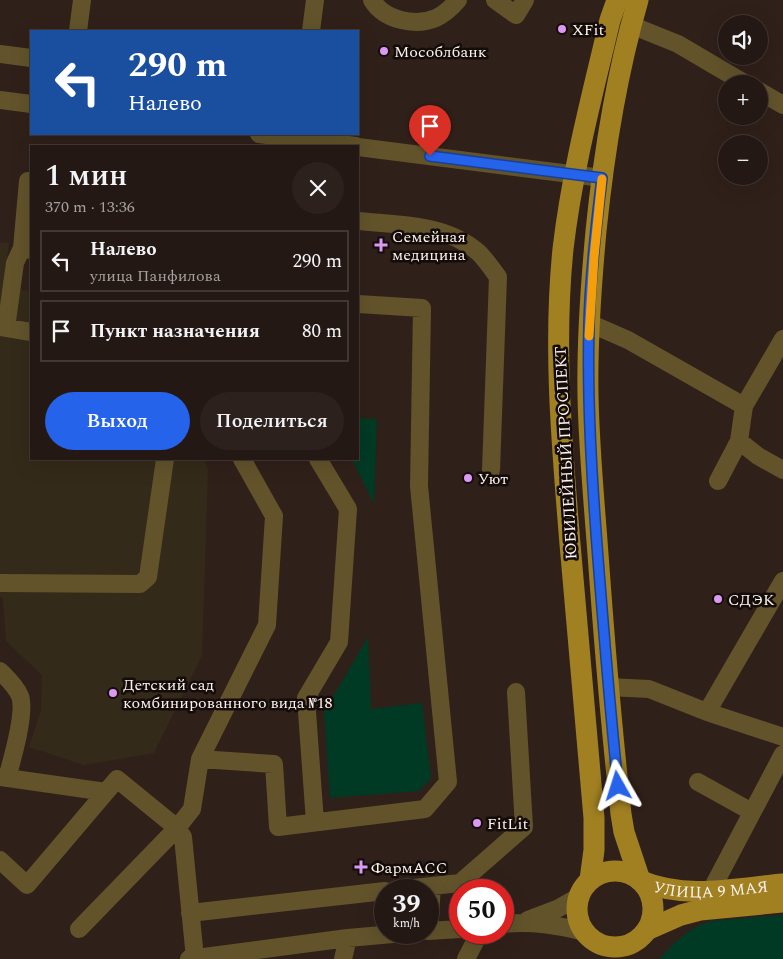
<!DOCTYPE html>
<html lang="ru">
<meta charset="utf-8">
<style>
body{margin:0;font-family:Spectral,serif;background:#2c211d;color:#f1f3f6;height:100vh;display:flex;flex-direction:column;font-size:19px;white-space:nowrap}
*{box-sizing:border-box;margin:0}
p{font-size:16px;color:#a3a0a0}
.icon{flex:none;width:28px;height:28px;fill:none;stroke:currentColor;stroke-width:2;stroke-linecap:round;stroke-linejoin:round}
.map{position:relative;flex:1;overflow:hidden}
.side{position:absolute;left:30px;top:145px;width:329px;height:315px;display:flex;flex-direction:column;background:#241814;border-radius:0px;box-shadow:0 5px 20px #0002,0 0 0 1px #413734}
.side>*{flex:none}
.banner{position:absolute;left:30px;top:30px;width:329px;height:105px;border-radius:0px;box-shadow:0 5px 20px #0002,0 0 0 1px #413734;background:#1a4fa0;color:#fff;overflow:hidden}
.fabs{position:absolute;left:718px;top:15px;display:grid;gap:10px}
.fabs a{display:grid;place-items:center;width:50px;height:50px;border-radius:50%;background:#241814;box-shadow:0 5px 20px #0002,0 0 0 1px #413734;font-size:25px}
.speed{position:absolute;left:374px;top:879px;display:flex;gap:10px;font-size:25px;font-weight:700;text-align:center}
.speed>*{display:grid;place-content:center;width:65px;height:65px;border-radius:50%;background:#241814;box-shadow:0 5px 20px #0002,0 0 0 1px #413734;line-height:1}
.speed small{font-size:12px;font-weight:400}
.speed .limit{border:8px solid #d22;background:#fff;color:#111}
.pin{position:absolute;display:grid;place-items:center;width:42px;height:42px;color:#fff;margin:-51px -21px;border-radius:50% 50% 50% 0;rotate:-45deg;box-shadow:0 0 5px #0007}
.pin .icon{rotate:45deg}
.me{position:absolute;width:55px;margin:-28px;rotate:354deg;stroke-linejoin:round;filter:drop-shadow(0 0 4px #0008)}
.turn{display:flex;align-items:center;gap:18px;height:105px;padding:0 15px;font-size:22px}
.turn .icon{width:65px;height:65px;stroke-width:2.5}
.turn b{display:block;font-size:35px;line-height:42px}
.round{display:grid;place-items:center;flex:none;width:52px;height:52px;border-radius:26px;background:#2c211d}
.summary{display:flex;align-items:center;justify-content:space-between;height:85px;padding:0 15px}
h1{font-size:30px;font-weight:600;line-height:38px}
.cta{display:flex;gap:10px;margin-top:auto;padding:10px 15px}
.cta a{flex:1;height:58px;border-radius:30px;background:#2563eb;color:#fff;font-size:20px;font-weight:600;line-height:58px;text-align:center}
.cta a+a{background:#2c211d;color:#f1f3f6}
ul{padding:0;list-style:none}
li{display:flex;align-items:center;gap:15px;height:62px;margin:0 10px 8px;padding:0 5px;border:2px solid #413734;border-radius:0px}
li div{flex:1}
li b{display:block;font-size:19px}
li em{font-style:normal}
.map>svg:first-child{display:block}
.education{fill:#342a1a}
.green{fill:#003a25}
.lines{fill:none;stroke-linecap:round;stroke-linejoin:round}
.minor{stroke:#62532b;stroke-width:18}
.major{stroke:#a08021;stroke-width:21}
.route-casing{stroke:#184099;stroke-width:12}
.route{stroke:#2563eb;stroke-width:9}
.slow{stroke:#f59e0b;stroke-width:9}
.poi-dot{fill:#db99f5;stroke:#130c09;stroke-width:2}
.labels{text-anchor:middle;stroke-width:5;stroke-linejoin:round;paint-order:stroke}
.poi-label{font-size:16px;fill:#fdf2ee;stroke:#130c09;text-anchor:start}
.street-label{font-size:16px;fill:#fdf2ee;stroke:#130c09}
</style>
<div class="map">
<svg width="783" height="959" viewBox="0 0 783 959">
<rect width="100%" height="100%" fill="#30201a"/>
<path class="education" d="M 0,242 L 9,243 L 3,287 L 31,291 L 31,459 L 204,459 L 208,469 L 202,655 L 154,753 L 84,765 L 29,747 L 41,711 L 42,675 L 6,641 L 3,598 L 0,597 Z"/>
<path class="green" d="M 358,418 L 377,419 L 374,504 L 352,459 L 358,459 Z
M 368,637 L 371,709 L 422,703 L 431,778 L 419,791 L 330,798 L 324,712 Z
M 783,915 L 783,959 L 659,959 C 675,943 688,927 712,921 Z"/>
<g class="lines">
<path class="minor" d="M 372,0 C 384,20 415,27 436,18 C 445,14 452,7 458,0
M 495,0 L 516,15 L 525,0
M 631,25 L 678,44 L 746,84
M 78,31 L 82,0
M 311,31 L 315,0
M 0,54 L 31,58
M 759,91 L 783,105
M 0,100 L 31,104
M 259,134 L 356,146
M 358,147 L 602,178
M 31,181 L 28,181 L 22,248 L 31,250
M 358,221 C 398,225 446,223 479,253 C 486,260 492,269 498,277 L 491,470
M 589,323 L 628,340 L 744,406
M 0,327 L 31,332
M 6,328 L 15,263 L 22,248
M 739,441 L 758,456 L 783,470
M 718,481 L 739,441 L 744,406 L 783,339
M 0,583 L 140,584 L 148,577 L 165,459
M 0,671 C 7,678 16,686 20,696 C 26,712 12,760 7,778
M 608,687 L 649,689 L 707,712 L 783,737
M 707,712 L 783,581
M 200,759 L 274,764 L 278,827 L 425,809 L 448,782 L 419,486 L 422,308 L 358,304
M 0,777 L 106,792
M 698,782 L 752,812
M 315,822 L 306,698 L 339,642 L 348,509 L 318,459
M 0,860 L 27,885 L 117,779 L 177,828 L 183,837 L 195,958
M 715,883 L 783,754
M 395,890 L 460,883 L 524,827 L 516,692
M 190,913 L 385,891
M 528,920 L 557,909 L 580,896
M 502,924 C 532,921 557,925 585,932
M 79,929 L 177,828 L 192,809 L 200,759 L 267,625 L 274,516 L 242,459
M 428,931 L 460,929
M 429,931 L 432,886
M 189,959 L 348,938 L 415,932
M 343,959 L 348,938
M 466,959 L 480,932"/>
<g class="major">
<path d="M 638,0 C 616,76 604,152 596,231 C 591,285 587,340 588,395 C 589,453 595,510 599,568 C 605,650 612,732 621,814 L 624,832 L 640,880"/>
<circle cx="615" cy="909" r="38"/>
<path d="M 590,880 L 594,850 L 594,818 C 586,727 578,635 570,544 C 562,446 553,347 563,249 C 572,171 592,96 610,20 L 617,0"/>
<path id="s1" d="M 641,881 C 687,900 736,888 783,884"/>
<path d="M 647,930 L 681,915 L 700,910 L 783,902"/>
</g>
</g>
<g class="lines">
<g class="route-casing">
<path id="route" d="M 430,156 L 602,178 C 596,226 590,276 589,325 C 587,403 592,481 598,559 C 604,635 610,710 618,786"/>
</g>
<use href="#route" class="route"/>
<path class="slow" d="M 589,336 L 594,257 L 602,179"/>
</g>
<g class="poi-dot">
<circle cx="562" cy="29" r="5"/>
<circle cx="384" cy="51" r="5"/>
<path d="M378.5 237.5h5v5h5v5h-5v5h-5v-5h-5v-5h5z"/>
<circle cx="468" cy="478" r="5"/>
<circle cx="718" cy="599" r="5"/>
<circle cx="113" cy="693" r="5"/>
<circle cx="477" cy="823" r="5"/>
<path d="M358.5 859.5h5v5h5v5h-5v5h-5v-5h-5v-5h5z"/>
</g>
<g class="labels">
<g class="poi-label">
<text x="572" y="35">XFit</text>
<text x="394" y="57">Мособлбанк</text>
<text x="392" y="242">Семейная<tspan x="392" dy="18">медицина</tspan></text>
<text x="478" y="484">Уют</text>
<text x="728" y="605">СДЭК</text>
<text x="123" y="690">Детский сад<tspan x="123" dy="18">комбинированного вида №18</tspan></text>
<text x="487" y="829">FitLit</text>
<text x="371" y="873">ФармАСС</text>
</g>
<g class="street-label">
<text transform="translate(565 453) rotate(-93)" y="6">ЮБИЛЕЙНЫЙ ПРОСПЕКТ</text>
<text dy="6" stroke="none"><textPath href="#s1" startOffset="71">УЛИЦА 9 МАЯ</textPath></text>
</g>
</g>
</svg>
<div class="fabs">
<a><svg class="icon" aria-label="sound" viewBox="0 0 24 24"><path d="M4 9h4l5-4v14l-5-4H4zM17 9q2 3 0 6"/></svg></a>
<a>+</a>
<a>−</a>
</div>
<div class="speed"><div>39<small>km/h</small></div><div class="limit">50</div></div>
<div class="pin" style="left:430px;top:156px;background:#d93025"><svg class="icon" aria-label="arrive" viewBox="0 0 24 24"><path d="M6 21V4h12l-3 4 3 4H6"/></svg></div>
<svg class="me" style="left:618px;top:786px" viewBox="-20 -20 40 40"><path d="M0-17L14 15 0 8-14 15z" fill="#2563eb" stroke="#fff" stroke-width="4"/></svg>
<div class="banner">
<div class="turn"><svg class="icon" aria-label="left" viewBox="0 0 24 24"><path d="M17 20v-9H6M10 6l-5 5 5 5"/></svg><div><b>290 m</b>Налево</div></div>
</div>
<section class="side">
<div class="summary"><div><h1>1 мин</h1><p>370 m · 13:36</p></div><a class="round"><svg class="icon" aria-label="close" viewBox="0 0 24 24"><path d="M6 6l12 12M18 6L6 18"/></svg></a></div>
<ul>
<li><svg class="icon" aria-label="left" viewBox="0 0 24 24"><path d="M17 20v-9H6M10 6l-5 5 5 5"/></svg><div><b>Налево</b><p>улица Панфилова</p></div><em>290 m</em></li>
<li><svg class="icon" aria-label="arrive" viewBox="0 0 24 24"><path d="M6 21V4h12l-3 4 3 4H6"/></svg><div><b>Пункт назначения</b></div><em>80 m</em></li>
</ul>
<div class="cta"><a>Выход</a><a>Поделиться</a></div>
</section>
</div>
